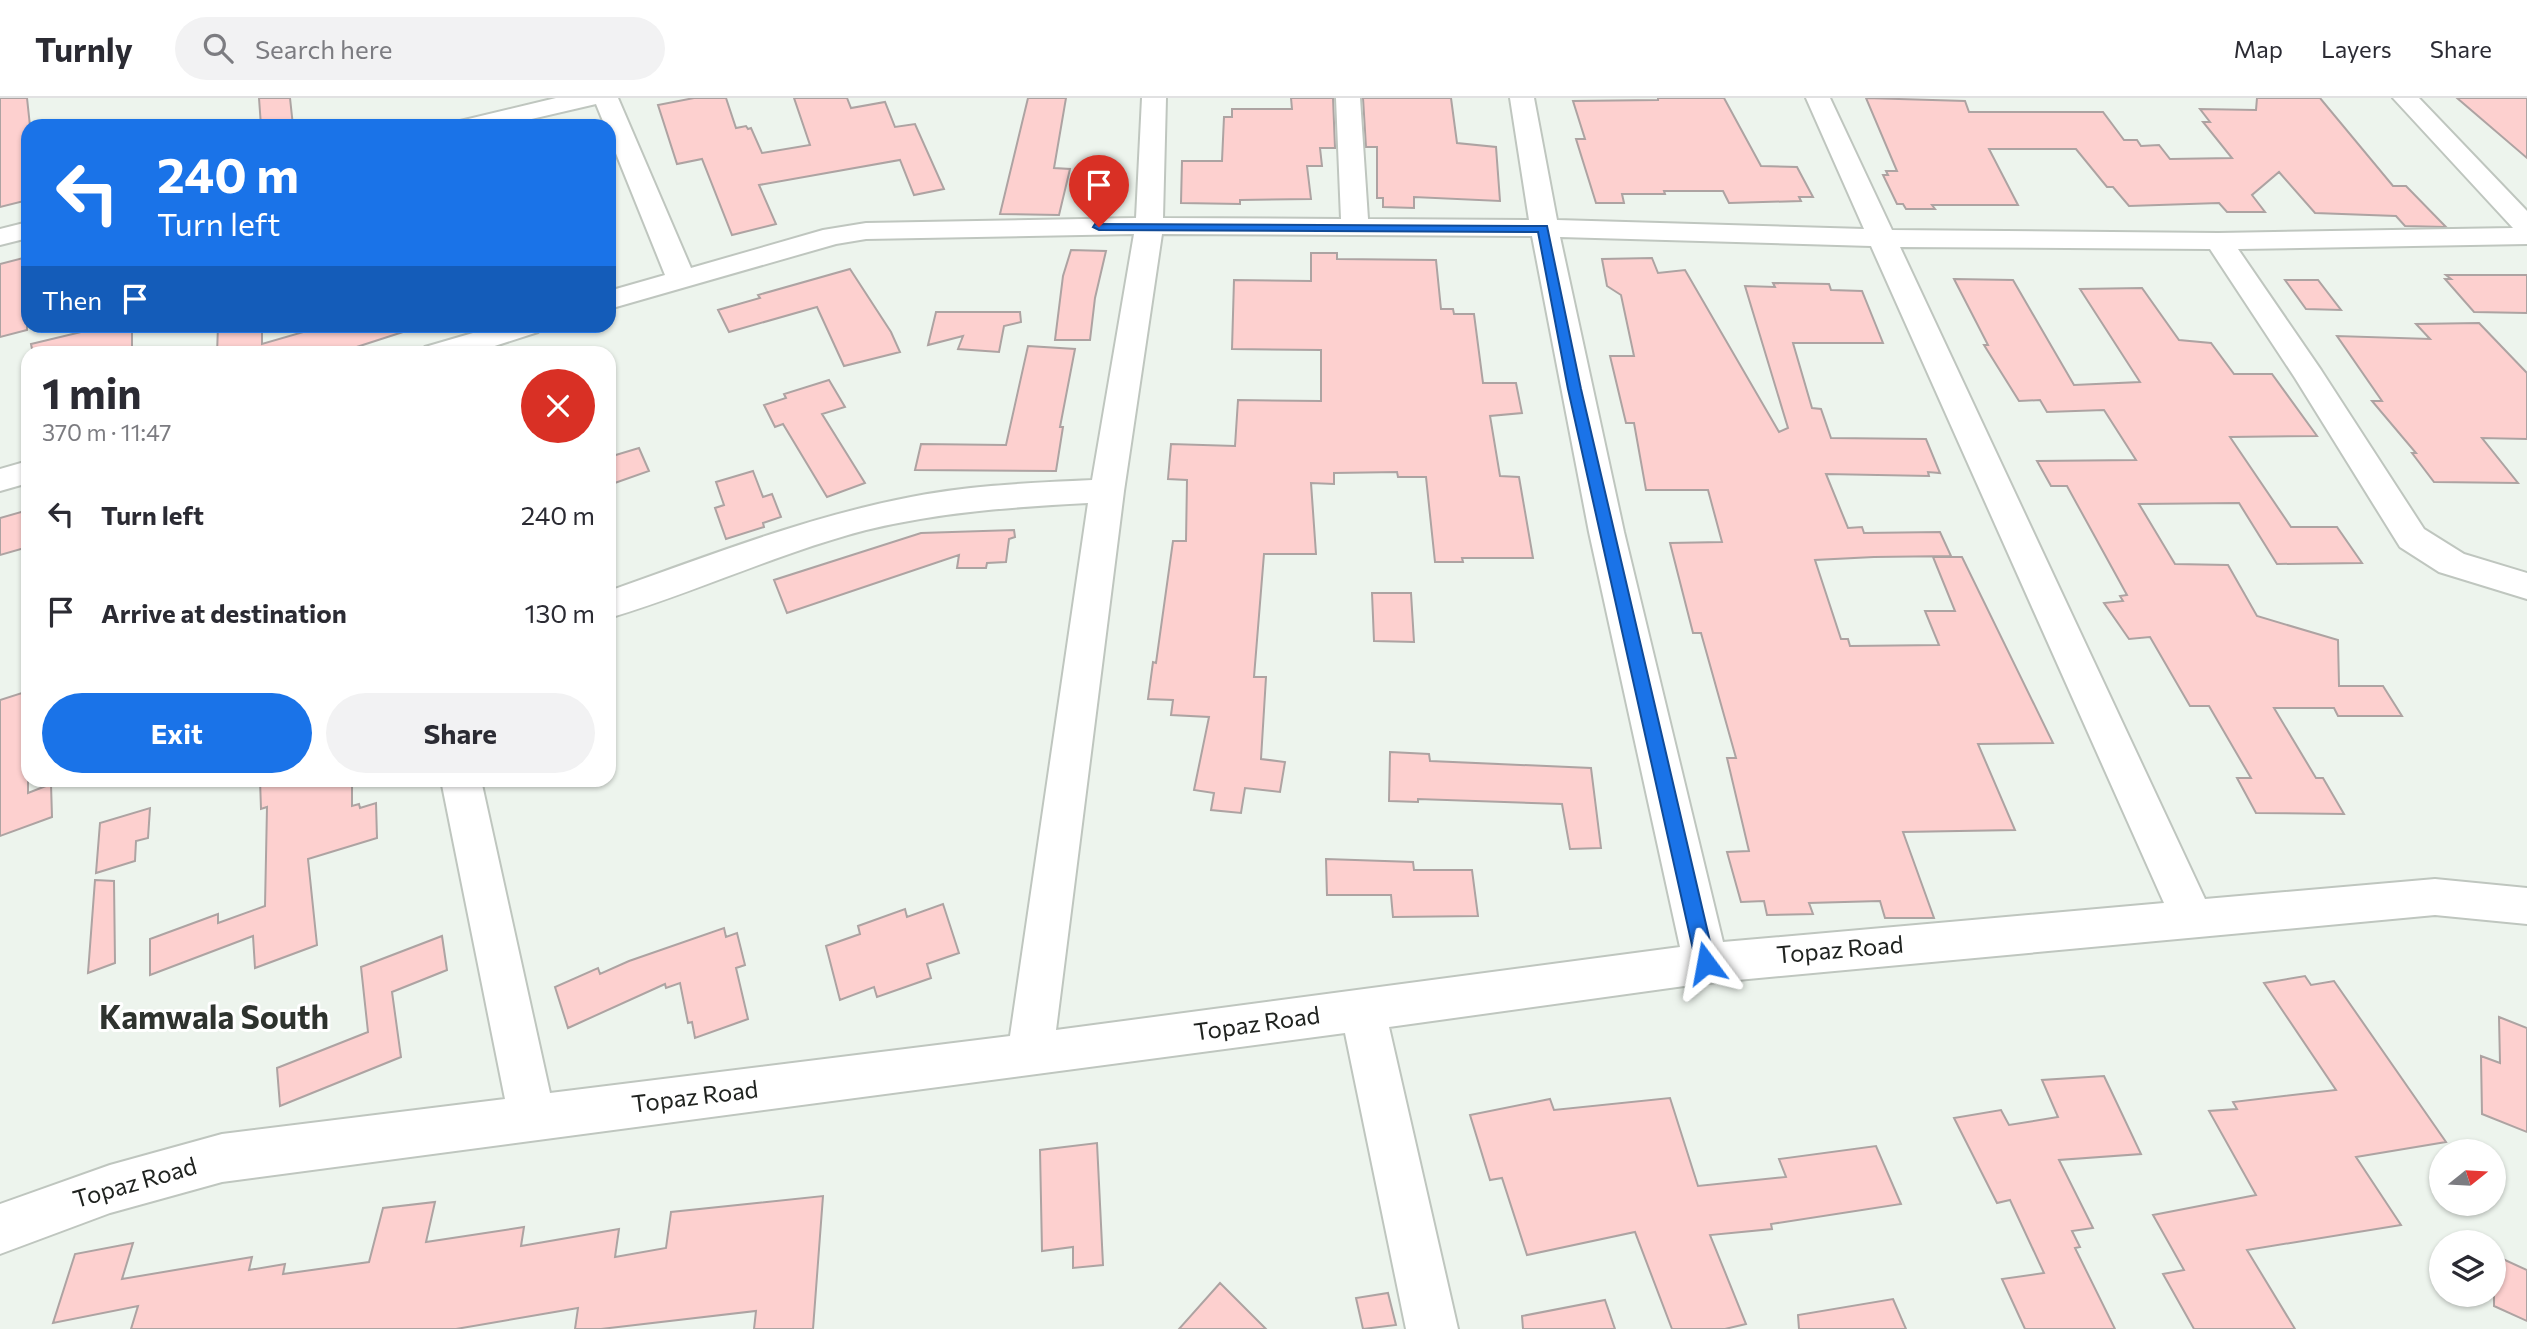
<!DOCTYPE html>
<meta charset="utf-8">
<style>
body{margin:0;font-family:Commissioner,sans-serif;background:#f2f2f3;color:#2b2b33;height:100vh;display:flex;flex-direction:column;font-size:26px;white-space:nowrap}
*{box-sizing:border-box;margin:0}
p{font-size:23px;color:#7c7c81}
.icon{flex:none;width:38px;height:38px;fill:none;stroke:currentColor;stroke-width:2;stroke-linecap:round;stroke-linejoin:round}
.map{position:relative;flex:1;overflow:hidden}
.details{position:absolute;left:21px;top:248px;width:595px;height:441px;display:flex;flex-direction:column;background:#fff;border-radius:21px;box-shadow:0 2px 5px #0004}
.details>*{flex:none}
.top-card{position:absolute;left:21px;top:21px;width:595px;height:214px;border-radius:21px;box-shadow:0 2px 5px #0004;background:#1a73e8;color:#fff;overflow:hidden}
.needle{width:46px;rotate:72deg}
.controls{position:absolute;left:2429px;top:1041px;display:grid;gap:14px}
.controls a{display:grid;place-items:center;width:77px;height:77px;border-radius:50%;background:#fff;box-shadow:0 2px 5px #0004;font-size:35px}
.pin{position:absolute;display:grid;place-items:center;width:60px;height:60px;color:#fff;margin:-72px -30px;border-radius:50% 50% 50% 0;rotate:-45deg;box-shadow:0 0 7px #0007}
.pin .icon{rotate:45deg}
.me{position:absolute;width:77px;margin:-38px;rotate:347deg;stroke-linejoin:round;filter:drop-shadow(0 0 5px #0008)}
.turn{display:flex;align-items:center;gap:24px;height:147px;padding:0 21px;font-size:32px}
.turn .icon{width:91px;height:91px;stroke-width:2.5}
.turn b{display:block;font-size:49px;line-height:60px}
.then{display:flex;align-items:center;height:66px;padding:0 21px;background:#0003;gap:14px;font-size:26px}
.round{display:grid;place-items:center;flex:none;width:74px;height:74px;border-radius:37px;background:#f2f2f3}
.headline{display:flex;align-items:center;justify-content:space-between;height:119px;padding:0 21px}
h1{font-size:42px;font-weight:700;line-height:52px}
.cta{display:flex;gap:14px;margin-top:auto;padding:14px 21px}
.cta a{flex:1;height:80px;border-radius:42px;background:#1a73e8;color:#fff;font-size:28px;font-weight:700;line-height:80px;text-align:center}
.cta a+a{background:#f2f2f3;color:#2b2b33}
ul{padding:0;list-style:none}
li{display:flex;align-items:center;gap:21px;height:98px;padding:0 21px}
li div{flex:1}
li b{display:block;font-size:26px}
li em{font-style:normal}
header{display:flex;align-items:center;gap:42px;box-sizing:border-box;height:98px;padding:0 35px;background:#fff;border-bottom:2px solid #e1e1e2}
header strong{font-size:33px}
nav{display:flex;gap:38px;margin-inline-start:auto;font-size:24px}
.search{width:490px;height:63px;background:#f2f2f3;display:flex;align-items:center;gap:18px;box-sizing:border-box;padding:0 24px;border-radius:38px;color:#7c7c81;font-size:26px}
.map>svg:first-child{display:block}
.building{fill:#fdd0cf;stroke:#ada3a2;stroke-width:2}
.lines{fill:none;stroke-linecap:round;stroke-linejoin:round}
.minor-casing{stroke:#bfc6bf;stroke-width:4}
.minor{fill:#fff;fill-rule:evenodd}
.route{fill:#1a73e8;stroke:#114b97;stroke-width:2}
.labels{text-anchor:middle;stroke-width:6;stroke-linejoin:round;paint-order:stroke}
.street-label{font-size:24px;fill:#202320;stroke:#fff}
.district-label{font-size:32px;font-weight:bold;fill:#2e332e;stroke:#fff}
</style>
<header>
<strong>Turnly</strong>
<div class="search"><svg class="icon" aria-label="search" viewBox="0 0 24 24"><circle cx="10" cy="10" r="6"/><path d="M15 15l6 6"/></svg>Search here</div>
<nav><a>Map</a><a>Layers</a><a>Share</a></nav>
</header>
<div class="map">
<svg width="2527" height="1231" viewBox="0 0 2527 1231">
<rect width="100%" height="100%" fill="#edf4ed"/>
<path class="building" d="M 0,0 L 27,0 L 30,28 L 28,61 L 25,61 L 28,102 L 0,109 Z
M 259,0 L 290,0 L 293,28 L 261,28 Z
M 694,0 L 726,0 L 736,30 L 746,28 L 748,31 L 751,30 L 762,55 L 810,47 L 794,0 L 847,0 L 851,10 L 885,4 L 895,29 L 915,26 L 944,91 L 914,97 L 900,62 L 759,87 L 776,126 L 732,137 L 702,61 L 677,66 L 658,7 Z
M 1028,0 L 1066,0 L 1054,70 L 1070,71 L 1059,117 L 1000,116 Z
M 1291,0 L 1333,0 L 1335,50 L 1320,50 L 1322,68 L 1307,68 L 1311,101 L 1240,102 L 1240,106 L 1181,105 L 1182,63 L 1222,63 L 1224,19 L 1232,19 L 1232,11 L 1292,11 Z
M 1363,0 L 1451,0 L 1457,45 L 1496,49 L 1500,103 L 1414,99 L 1414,110 L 1383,109 L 1383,100 L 1377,100 L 1377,49 L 1366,49 Z
M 1658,0 L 1724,0 L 1761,68 L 1797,69 L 1813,99 L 1799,99 L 1801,103 L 1729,105 L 1723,93 L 1664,93 L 1665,96 L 1622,96 L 1624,105 L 1596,105 L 1576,41 L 1585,41 L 1573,3 L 1658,2 Z
M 1866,0 L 1965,3 L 1969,14 L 2103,14 L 2124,42 L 2137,42 L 2141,48 L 2159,47 L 2170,61 L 2232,60 L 2203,24 L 2210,24 L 2200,11 L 2256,12 L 2257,0 L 2320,0 L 2393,88 L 2406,88 L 2446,129 L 2405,128 L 2396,118 L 2315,115 L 2279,74 L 2252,97 L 2265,114 L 2227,114 L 2219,105 L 2129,108 L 2113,89 L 2107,89 L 2076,51 L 1989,51 L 2018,107 L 1932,107 L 1935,111 L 1906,111 L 1903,106 L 1897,106 L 1883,77 L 1888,77 L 1886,73 L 1897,73 Z
M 2457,0 L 2527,0 L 2527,60 Z
M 1071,152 L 1106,153 L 1095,200 L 1090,242 L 1055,242 L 1063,178 Z
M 1311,155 L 1337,155 L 1337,161 L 1436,162 L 1441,211 L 1453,211 L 1454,216 L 1474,216 L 1483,285 L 1516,285 L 1522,315 L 1490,318 L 1500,378 L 1519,379 L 1533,460 L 1462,460 L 1463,464 L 1435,464 L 1426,379 L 1398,379 L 1397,374 L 1334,375 L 1334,386 L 1311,385 L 1316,456 L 1264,456 L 1254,579 L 1266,579 L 1261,661 L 1285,664 L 1280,694 L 1245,690 L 1241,715 L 1211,712 L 1214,695 L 1194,692 L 1209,619 L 1171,617 L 1173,602 L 1148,601 L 1153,564 L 1156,565 L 1173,443 L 1186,443 L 1187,382 L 1168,381 L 1171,346 L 1235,348 L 1238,302 L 1321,303 L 1321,252 L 1232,251 L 1234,182 L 1311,183 Z
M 27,159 L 27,232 L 0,239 L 0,166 Z
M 1652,160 L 1658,175 L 1685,172 L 1779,334 L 1788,330 L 1745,188 L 1775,189 L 1773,185 L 1829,186 L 1831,192 L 1862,193 L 1883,245 L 1793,245 L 1812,310 L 1821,311 L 1831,340 L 1926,341 L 1940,375 L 1928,374 L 1929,378 L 1826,376 L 1848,430 L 1862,429 L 1864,435 L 1940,434 L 1951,458 L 1874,459 L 1815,462 L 1841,541 L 1848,541 L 1850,548 L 1939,547 L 1925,513 L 1955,513 L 1933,459 L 1962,459 L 2053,645 L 1978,646 L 2015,732 L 1903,734 L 1934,820 L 1885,820 L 1880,803 L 1809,805 L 1813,816 L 1767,817 L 1764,803 L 1741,804 L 1727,754 L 1749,753 L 1727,660 L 1736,660 L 1701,535 L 1693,535 L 1670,445 L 1722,444 L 1708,392 L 1646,392 L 1634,325 L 1626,325 L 1610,258 L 1634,258 L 1621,197 L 1607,188 L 1602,161 Z
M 850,171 L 891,234 L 900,254 L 844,268 L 817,209 L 729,234 L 718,212 L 760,200 L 758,197 Z
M 2446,177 L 2527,177 L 2527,215 L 2474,214 L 2445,181 L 2451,181 Z
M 1954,181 L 2013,182 L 2074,287 L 2140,284 L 2080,191 L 2142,190 L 2179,242 L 2211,245 L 2234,276 L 2272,276 L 2317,338 L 2230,339 L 2291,429 L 2337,429 L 2362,465 L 2277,466 L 2239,405 L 2139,406 L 2175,466 L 2228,467 L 2257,518 L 2338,542 L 2339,588 L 2383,588 L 2402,618 L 2338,618 L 2334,610 L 2274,610 L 2316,680 L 2323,680 L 2344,716 L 2256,715 L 2237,680 L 2251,680 L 2209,608 L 2190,608 L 2150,539 L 2129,541 L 2104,505 L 2123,503 L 2120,498 L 2127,497 L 2067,388 L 2051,388 L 2037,363 L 2136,362 L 2104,312 L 2047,314 L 2040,302 L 2019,303 L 1984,247 L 1988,247 Z
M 2285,182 L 2318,182 L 2341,212 L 2306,211 Z
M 936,214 L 1020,214 L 1021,224 L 1004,228 L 999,254 L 958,251 L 963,238 L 928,247 Z
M 2479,225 L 2527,275 L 2527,341 L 2482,340 L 2518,385 L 2434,384 L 2412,355 L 2416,355 L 2372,303 L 2382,303 L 2337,238 L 2430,241 L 2416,226 Z
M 106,228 L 132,228 L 132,256 L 33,256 L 31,246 Z
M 218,228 L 262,228 L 262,246 L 324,228 L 405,228 L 406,233 L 335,256 L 217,256 Z
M 1028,248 L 1075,251 L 1060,329 L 1063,329 L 1056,373 L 915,372 L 921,346 L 1006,347 Z
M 829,282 L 845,309 L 822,316 L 865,385 L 827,399 L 783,326 L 775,329 L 764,307 L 786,300 L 784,296 Z
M 639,350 L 649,373 L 609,387 L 609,359 Z
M 753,373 L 763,399 L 772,396 L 781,419 L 763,425 L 764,429 L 726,441 L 715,410 L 724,407 L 716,384 Z
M 28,412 L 28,449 L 0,457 L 0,420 Z
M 1014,432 L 1015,439 L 1009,441 L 1006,464 L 987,465 L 986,470 L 957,470 L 959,457 L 787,515 L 774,482 L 921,435 Z
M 1372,495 L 1411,495 L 1414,544 L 1374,543 Z
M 28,593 L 28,695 L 51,686 L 52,719 L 0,738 L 0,602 Z
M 1390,654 L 1429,656 L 1430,663 L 1591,670 L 1601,750 L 1570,751 L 1562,706 L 1418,701 L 1418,704 L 1389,703 Z
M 260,682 L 352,682 L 352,708 L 359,706 L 360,710 L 376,705 L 377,740 L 308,761 L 317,847 L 255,870 L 253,838 L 150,877 L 150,841 L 218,816 L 218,825 L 265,808 L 267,709 L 261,711 Z
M 150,710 L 148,740 L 136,743 L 135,763 L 96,775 L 100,725 Z
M 1326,761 L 1413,764 L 1414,772 L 1472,772 L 1478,818 L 1393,819 L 1391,797 L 1327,797 Z
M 95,782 L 114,783 L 115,865 L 88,875 Z
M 943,806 L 959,855 L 927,866 L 931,880 L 877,899 L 874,889 L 840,902 L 826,848 L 860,836 L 858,828 L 905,811 L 907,819 Z
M 724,830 L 726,839 L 737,835 L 745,867 L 736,870 L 748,921 L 695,940 L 692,924 L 688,925 L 680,885 L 666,890 L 665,886 L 568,930 L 555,889 L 598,870 L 600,876 L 629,863 Z
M 442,838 L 447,872 L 392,894 L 401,959 L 280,1008 L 277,970 L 368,934 L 361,869 Z
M 2305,878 L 2311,887 L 2334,883 L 2446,1044 L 2356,1059 L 2401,1127 L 2247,1152 L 2295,1231 L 2194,1231 L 2163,1176 L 2184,1172 L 2153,1117 L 2256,1097 L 2209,1013 L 2237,1011 L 2233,1004 L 2336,992 L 2264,885 Z
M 2499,919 L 2527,930 L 2527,1034 L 2482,1016 L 2481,958 L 2500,965 Z
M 2104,978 L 2141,1056 L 2059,1062 L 2093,1130 L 2072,1133 L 2080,1149 L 2075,1150 L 2115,1231 L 2025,1231 L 2002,1181 L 2044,1175 L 2010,1102 L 1997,1105 L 1954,1020 L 2001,1012 L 2009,1027 L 2058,1019 L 2042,982 Z
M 1670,1000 L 1698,1088 L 1786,1079 L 1779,1061 L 1876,1048 L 1901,1106 L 1771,1126 L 1772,1131 L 1710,1137 L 1746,1226 L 1725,1231 L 1672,1231 L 1635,1134 L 1527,1157 L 1502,1080 L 1490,1082 L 1470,1017 L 1550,1001 L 1554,1012 Z
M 1097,1045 L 1103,1167 L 1073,1170 L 1073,1149 L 1042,1153 L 1040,1052 Z
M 823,1098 L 813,1231 L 754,1231 L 756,1213 L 601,1231 L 575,1231 L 578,1210 L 456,1231 L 131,1231 L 138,1208 L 53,1225 L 75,1156 L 133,1145 L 122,1181 L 252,1159 L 249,1172 L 285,1166 L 283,1176 L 369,1164 L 383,1110 L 435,1104 L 426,1144 L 524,1129 L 521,1148 L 619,1131 L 615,1159 L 666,1150 L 671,1114 Z
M 2494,1157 L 2527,1172 L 2527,1223 L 2494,1208 Z
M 1220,1185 L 1266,1231 L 1179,1231 Z
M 1388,1195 L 1396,1227 L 1363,1231 L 1356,1200 Z
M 1893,1201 L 1906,1231 L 1799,1231 L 1798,1217 Z
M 1605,1202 L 1615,1231 L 1523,1231 L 1522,1218 Z"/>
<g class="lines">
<g class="minor-casing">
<path id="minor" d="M 556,0 L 618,0 L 691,170 L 823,132 L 866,125 L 1136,120 L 1142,0 L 1166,0 L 1163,120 L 1341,121 L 1336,0 L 1360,0 L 1368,121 L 1529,122 L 1510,0 L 1534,0 L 1557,122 L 1864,131 L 1806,0 L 1830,0 L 1892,132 L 2218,135 L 2513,130 L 2393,0 L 2419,0 L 2527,113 L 2527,146 L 2238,151 L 2321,272 L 2424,431 L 2464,456 L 2527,475 L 2527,501 L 2439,474 L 2400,449 L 2295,280 L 2210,151 L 1900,149 L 2205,801 L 2435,781 L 2527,790 L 2527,826 L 2435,817 L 1706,885 L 1389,929 L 1458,1231 L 1406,1231 L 1345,935 L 222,1084 L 110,1115 L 0,1156 L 0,1106 L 110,1067 L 222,1036 L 505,1001 L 441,682 L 481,682 L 550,995 L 1010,938 L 1088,405 C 1013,409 940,414 866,432 C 778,455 696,494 609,520 L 609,493 C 708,458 807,419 911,399 C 971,387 1031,385 1092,382 L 1134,136 L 866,141 L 836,146 L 609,211 L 609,193 L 665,177 L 609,38 L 609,28 L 605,28 L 596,6 L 501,28 L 456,28 L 460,23 ZM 1162,136 L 1532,138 L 1589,434 L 1680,849 L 1056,932 L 1124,393 ZM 1560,139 L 1871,148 L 2164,805 L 1723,844 L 1624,434 Z
M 28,124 L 28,140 L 0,147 L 0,131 Z
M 497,228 L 542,228 L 538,234 L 470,256 L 421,256 L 425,249 Z
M 28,363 L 28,385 L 0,393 L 0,371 Z"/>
</g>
<use href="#minor" class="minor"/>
</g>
<path class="route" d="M 1095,126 L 1547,128 L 1581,291 L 1715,865 L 1712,871 L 1706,873 L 1699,871 L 1696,865 L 1568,291 L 1538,134 L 1099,132 L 1093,129 Z"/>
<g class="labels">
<g class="street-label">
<text transform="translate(1840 852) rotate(-5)" y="8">Topaz Road</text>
<text transform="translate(1257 926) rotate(-8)" y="8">Topaz Road</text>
<text transform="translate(695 999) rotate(-7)" y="8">Topaz Road</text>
<text transform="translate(135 1085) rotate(-16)" y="8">Topaz Road</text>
</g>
<g class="district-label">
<text x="214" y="931">Kamwala South</text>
</g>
</g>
</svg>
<div class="controls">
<a><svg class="needle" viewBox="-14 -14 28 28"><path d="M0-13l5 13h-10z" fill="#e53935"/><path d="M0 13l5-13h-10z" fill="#7c7c81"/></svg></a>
<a><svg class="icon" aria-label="layers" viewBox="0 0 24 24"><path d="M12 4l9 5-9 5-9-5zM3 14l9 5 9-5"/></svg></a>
</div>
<div class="pin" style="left:1099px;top:129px;background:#d93025"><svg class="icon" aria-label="arrive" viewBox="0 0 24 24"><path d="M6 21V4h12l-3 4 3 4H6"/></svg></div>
<svg class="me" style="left:1706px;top:865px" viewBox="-20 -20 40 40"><path d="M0-17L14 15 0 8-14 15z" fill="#1a73e8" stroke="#fff" stroke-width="4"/></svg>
<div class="top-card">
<div class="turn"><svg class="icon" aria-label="left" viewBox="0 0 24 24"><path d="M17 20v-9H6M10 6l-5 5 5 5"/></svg><div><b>240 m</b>Turn left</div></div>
<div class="then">Then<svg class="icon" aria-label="arrive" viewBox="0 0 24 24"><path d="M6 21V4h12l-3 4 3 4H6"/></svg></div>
</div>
<section class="details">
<div class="headline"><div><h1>1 min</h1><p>370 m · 11:47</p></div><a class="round" style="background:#d93025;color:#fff"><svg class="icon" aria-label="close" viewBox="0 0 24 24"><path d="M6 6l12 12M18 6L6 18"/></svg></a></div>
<ul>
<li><svg class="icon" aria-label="left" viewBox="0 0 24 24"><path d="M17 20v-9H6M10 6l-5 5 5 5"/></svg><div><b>Turn left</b></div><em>240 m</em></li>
<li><svg class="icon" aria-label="arrive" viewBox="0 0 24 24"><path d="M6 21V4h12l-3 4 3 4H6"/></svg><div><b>Arrive at destination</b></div><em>130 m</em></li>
</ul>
<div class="cta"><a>Exit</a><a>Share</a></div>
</section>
</div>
